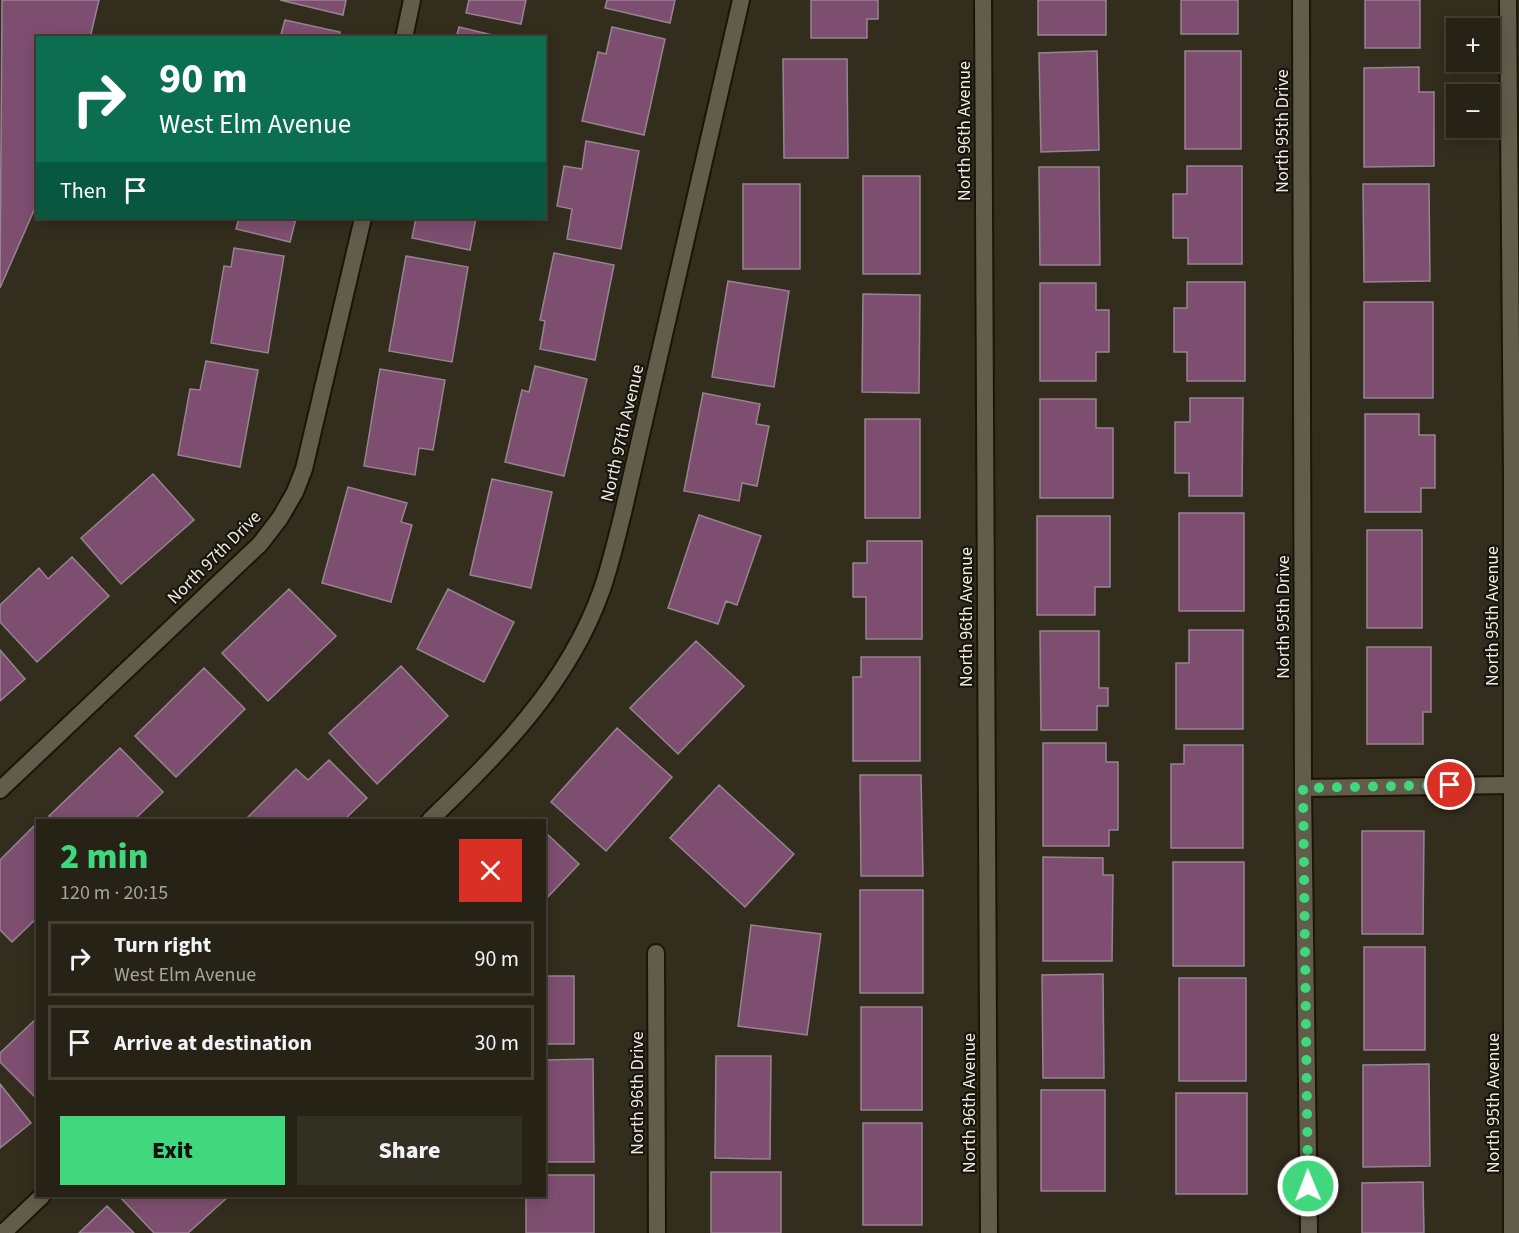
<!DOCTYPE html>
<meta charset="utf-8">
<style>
body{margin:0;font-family:"Source Sans 3",sans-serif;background:#322f23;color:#f1f3f6;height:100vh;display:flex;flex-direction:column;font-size:22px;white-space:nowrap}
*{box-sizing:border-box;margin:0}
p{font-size:20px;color:#a4a4a1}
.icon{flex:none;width:33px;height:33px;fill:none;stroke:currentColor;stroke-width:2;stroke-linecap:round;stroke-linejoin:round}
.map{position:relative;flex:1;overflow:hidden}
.side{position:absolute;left:36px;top:819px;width:510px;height:378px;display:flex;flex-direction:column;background:#262216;border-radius:0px;box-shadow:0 3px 15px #0003,0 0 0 2px #423f35}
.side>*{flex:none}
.banner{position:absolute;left:36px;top:36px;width:510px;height:183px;border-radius:0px;box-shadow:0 3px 15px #0003,0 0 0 2px #423f35;background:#0b6e4f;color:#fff;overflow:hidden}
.tools{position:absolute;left:1446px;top:18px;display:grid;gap:12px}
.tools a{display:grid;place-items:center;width:54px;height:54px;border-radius:0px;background:#262216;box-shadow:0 3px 15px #0003,0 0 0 2px #423f35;font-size:30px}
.pin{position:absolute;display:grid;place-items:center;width:51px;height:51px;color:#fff;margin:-26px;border:3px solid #fff;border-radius:50%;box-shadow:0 2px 6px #0007}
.me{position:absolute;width:66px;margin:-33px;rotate:359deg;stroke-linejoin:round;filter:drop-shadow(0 0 4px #0008)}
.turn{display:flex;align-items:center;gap:21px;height:126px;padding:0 24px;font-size:27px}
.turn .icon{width:78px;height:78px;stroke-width:2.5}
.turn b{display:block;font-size:42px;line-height:51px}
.then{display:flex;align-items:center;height:57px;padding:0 24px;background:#0003;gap:12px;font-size:22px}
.round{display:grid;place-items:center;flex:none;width:63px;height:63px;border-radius:0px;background:#322f23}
.headline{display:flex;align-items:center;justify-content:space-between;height:102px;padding:0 24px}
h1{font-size:36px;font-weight:800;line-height:45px;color:#40d77d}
.primary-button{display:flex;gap:12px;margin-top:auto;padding:12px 24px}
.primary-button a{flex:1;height:69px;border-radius:0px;background:#40d77d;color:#111;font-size:24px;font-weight:800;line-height:69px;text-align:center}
.primary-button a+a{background:#322f23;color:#f1f3f6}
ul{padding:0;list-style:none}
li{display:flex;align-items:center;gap:18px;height:75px;margin:0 12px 9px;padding:0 12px;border:3px solid #423f35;border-radius:0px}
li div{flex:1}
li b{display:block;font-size:22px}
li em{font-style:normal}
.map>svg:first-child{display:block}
.building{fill:#7d4e70;stroke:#968490;stroke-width:1.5}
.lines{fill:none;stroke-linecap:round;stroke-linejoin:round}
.minor-casing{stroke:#1a1506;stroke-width:20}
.tertiary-casing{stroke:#1a1506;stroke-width:20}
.minor{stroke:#625d4b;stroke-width:16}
.tertiary{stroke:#625d4b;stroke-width:16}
.route{stroke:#40d77d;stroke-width:10;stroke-dasharray:0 18}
.labels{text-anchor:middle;stroke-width:4.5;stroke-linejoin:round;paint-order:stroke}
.street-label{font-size:18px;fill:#efece2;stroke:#17150e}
</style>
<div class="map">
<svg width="1519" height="1233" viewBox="0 0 1519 1233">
<rect width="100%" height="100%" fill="#322d1d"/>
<path class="building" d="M 2,0 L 99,0 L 90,38 L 38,38 L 38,201 L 0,288 Z
M 280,0 L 346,0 L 343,15 Z
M 469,0 L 526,0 L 521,24 L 466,13 Z
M 607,0 L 675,0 L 670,23 L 605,8 Z
M 811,0 L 878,0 L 878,19 L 867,19 L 867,38 L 811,38 Z
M 1038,0 L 1106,0 L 1106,35 L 1038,35 Z
M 1181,0 L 1238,0 L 1238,34 L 1181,34 Z
M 1365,0 L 1420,0 L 1420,48 L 1365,48 Z
M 285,20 L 340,32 L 339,38 L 280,38 Z
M 459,27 L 505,38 L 456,38 Z
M 612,27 L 665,39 L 644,135 L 582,121 L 598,52 L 606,54 Z
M 1097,51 L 1099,150 L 1041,152 L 1039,53 Z
M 1185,51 L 1241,51 L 1241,149 L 1185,149 Z
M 783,59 L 847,59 L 848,158 L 784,158 Z
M 1419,67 L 1419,92 L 1434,92 L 1434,166 L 1364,167 L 1364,68 Z
M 586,141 L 639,151 L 621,249 L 567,239 L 572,209 L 557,206 L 564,166 L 582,169 Z
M 1187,166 L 1242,166 L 1242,264 L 1188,264 L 1188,238 L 1173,238 L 1173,194 L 1187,194 Z
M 1039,167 L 1099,167 L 1100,265 L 1040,265 Z
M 863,176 L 920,176 L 920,274 L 863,274 Z
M 743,184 L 800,184 L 800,269 L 743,269 Z
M 1363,184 L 1429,184 L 1430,281 L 1364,282 Z
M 239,218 L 296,218 L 290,242 L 236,229 Z
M 416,218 L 476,218 L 470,250 L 412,238 Z
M 234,248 L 284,256 L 268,353 L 211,343 L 224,266 L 231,267 Z
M 554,253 L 614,265 L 595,360 L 540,349 L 545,321 L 540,320 Z
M 406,256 L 468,267 L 452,362 L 389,351 Z
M 728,281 L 789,291 L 774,387 L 712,377 Z
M 1187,282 L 1245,282 L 1245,381 L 1187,381 L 1187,352 L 1174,352 L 1174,308 L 1187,308 Z
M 1040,283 L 1096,283 L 1096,310 L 1109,310 L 1109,352 L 1096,352 L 1096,381 L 1040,381 Z
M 863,294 L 920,295 L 919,393 L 862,392 Z
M 1364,302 L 1433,302 L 1433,398 L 1364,398 Z
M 206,361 L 258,370 L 240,467 L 178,455 L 190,389 L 200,390 Z
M 535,366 L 587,379 L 564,476 L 505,462 L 522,390 L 529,392 Z
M 380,369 L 445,380 L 433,450 L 419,448 L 415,475 L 364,466 Z
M 703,393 L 760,404 L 756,424 L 769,426 L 757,486 L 742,483 L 739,501 L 684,491 Z
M 1190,398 L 1243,398 L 1242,496 L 1189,496 L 1189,473 L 1175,473 L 1175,422 L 1190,422 Z
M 1040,399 L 1096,399 L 1096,428 L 1113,428 L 1113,498 L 1040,498 Z
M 1365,414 L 1419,414 L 1419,435 L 1435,435 L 1435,488 L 1421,488 L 1421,512 L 1365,512 Z
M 865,419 L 920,419 L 920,518 L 865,518 Z
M 153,474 L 194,520 L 121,584 L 81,538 Z
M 492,479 L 552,492 L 531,588 L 470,575 Z
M 348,487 L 407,503 L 401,522 L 412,525 L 391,602 L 322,583 Z
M 1179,513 L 1244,513 L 1244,611 L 1179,611 Z
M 699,515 L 761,536 L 737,605 L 726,601 L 718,624 L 668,608 Z
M 1037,516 L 1110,516 L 1110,587 L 1095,587 L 1095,615 L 1037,615 Z
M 1367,530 L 1422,530 L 1422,628 L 1367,628 Z
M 867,541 L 922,541 L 922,639 L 866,639 L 866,597 L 853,597 L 853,563 L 867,563 Z
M 72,557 L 109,596 L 37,662 L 0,622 L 0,605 L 39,568 L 48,579 Z
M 289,589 L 336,636 L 268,701 L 222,653 Z
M 448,589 L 514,622 L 484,682 L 417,649 Z
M 1189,630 L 1243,630 L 1243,729 L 1176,729 L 1176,663 L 1189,663 Z
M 1040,631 L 1099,631 L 1099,688 L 1108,688 L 1108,706 L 1097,706 L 1097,730 L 1041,730 Z
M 696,641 L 744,686 L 678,754 L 630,708 Z
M 1367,647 L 1431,647 L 1431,712 L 1423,712 L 1423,744 L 1367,744 Z
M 0,650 L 25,679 L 0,701 Z
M 861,657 L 920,657 L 920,761 L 853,761 L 853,677 L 861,677 Z
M 401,666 L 448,716 L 377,784 L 329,733 Z
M 204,668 L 245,709 L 176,777 L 135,736 Z
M 617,728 L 672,777 L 606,851 L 551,802 Z
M 1043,743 L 1106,743 L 1106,762 L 1118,762 L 1118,830 L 1109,830 L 1109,846 L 1043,846 Z
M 1184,745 L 1243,745 L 1243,848 L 1171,848 L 1171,764 L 1184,764 Z
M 120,748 L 163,792 L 134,820 L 54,820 L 49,816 Z
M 329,760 L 367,798 L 344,820 L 251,820 L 248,817 L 296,769 L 308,780 Z
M 860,775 L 921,775 L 923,876 L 861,876 Z
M 719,785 L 794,854 L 745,907 L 670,838 Z
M 34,826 L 38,829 L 38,917 L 12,942 L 0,930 L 0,860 Z
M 544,831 L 579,864 L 544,901 Z
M 1362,831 L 1424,831 L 1423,934 L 1362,934 Z
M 1043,857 L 1103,858 L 1103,875 L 1113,875 L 1112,961 L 1043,961 Z
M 1173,862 L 1244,862 L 1244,966 L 1173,966 Z
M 860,890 L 923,890 L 923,993 L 860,993 Z
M 751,925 L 821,934 L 807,1035 L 738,1026 Z
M 1364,947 L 1425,947 L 1425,1050 L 1364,1050 Z
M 1103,974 L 1104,1078 L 1043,1078 L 1042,975 Z
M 544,976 L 574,976 L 574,1044 L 544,1044 Z
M 1179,978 L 1246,978 L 1246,1081 L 1179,1081 Z
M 861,1007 L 922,1007 L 922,1110 L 861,1110 Z
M 38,1017 L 38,1100 L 0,1062 L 0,1053 Z
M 716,1056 L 771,1056 L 770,1159 L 715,1158 Z
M 593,1059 L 594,1162 L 544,1162 L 544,1060 Z
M 1429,1064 L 1430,1166 L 1363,1167 L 1363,1065 Z
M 0,1084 L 31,1123 L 0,1148 Z
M 1041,1090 L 1105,1090 L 1105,1191 L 1041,1191 Z
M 1176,1093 L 1247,1093 L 1247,1194 L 1176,1194 Z
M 863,1123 L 922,1123 L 922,1225 L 863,1225 Z
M 711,1172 L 781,1172 L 781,1233 L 711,1233 Z
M 544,1175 L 594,1175 L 594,1233 L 526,1233 L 526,1196 L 544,1196 Z
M 1423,1182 L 1424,1233 L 1362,1233 L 1362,1183 Z
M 119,1196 L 229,1196 L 188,1233 L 154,1233 Z
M 107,1206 L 134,1233 L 79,1233 Z"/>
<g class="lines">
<g class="minor-casing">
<path id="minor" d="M 983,0 L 989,1233
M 1301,0 L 1303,788 L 1309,1233
M 404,38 L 412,0
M 1303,788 L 1512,785
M 0,790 L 260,544 L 280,518 L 295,492 L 304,469 L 363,218
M 430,820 C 499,753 567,686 601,592 C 610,567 616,540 623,513 L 741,0
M 656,953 L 657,1233
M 3,1233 L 42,1196"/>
</g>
<g class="tertiary-casing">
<path id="tertiary" d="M 1508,0 L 1512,473 L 1512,1233"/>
</g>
<use href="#minor" class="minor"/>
<use href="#tertiary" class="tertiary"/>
</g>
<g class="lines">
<path class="route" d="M 1308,1186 L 1303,788 L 1450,785"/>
</g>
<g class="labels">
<g class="street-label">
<text transform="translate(964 131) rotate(-90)" y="6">North 96th Avenue</text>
<text transform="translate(1282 131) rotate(-90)" y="6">North 95th Drive</text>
<text transform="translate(622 433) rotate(-77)" y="6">North 97th Avenue</text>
<text transform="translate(214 557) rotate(-45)" y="6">North 97th Drive</text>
<text transform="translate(1492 616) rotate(-90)" y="6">North 95th Avenue</text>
<text transform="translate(966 617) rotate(-90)" y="6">North 96th Avenue</text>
<text transform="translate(1283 617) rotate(-90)" y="6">North 95th Drive</text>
<text transform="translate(637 1093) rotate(-90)" y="6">North 96th Drive</text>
<text transform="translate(969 1103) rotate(-90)" y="6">North 96th Avenue</text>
<text transform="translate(1493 1103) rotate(-90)" y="6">North 95th Avenue</text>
</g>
</g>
</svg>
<div class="tools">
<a>+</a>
<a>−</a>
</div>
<div class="pin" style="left:1450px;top:785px;background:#d93025"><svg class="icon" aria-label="arrive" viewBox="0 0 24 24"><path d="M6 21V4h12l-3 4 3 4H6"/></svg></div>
<svg class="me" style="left:1308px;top:1186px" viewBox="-20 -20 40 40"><circle r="17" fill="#40d77d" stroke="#fff" stroke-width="3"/><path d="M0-11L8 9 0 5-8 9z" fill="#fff"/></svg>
<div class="banner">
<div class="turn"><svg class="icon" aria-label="right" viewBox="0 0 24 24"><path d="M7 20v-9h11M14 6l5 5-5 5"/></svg><div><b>90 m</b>West Elm Avenue</div></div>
<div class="then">Then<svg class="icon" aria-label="arrive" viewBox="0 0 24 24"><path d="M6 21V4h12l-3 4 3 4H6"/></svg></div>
</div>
<section class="side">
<div class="headline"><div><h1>2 min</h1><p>120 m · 20:15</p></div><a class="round" style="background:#d93025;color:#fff"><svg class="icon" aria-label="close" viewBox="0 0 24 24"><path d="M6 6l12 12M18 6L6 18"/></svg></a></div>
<ul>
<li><svg class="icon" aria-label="right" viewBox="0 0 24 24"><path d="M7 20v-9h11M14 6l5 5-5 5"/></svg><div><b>Turn right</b><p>West Elm Avenue</p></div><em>90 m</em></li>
<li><svg class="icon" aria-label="arrive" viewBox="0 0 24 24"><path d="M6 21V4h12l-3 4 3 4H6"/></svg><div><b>Arrive at destination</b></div><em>30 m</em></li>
</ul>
<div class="primary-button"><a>Exit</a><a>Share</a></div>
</section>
</div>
